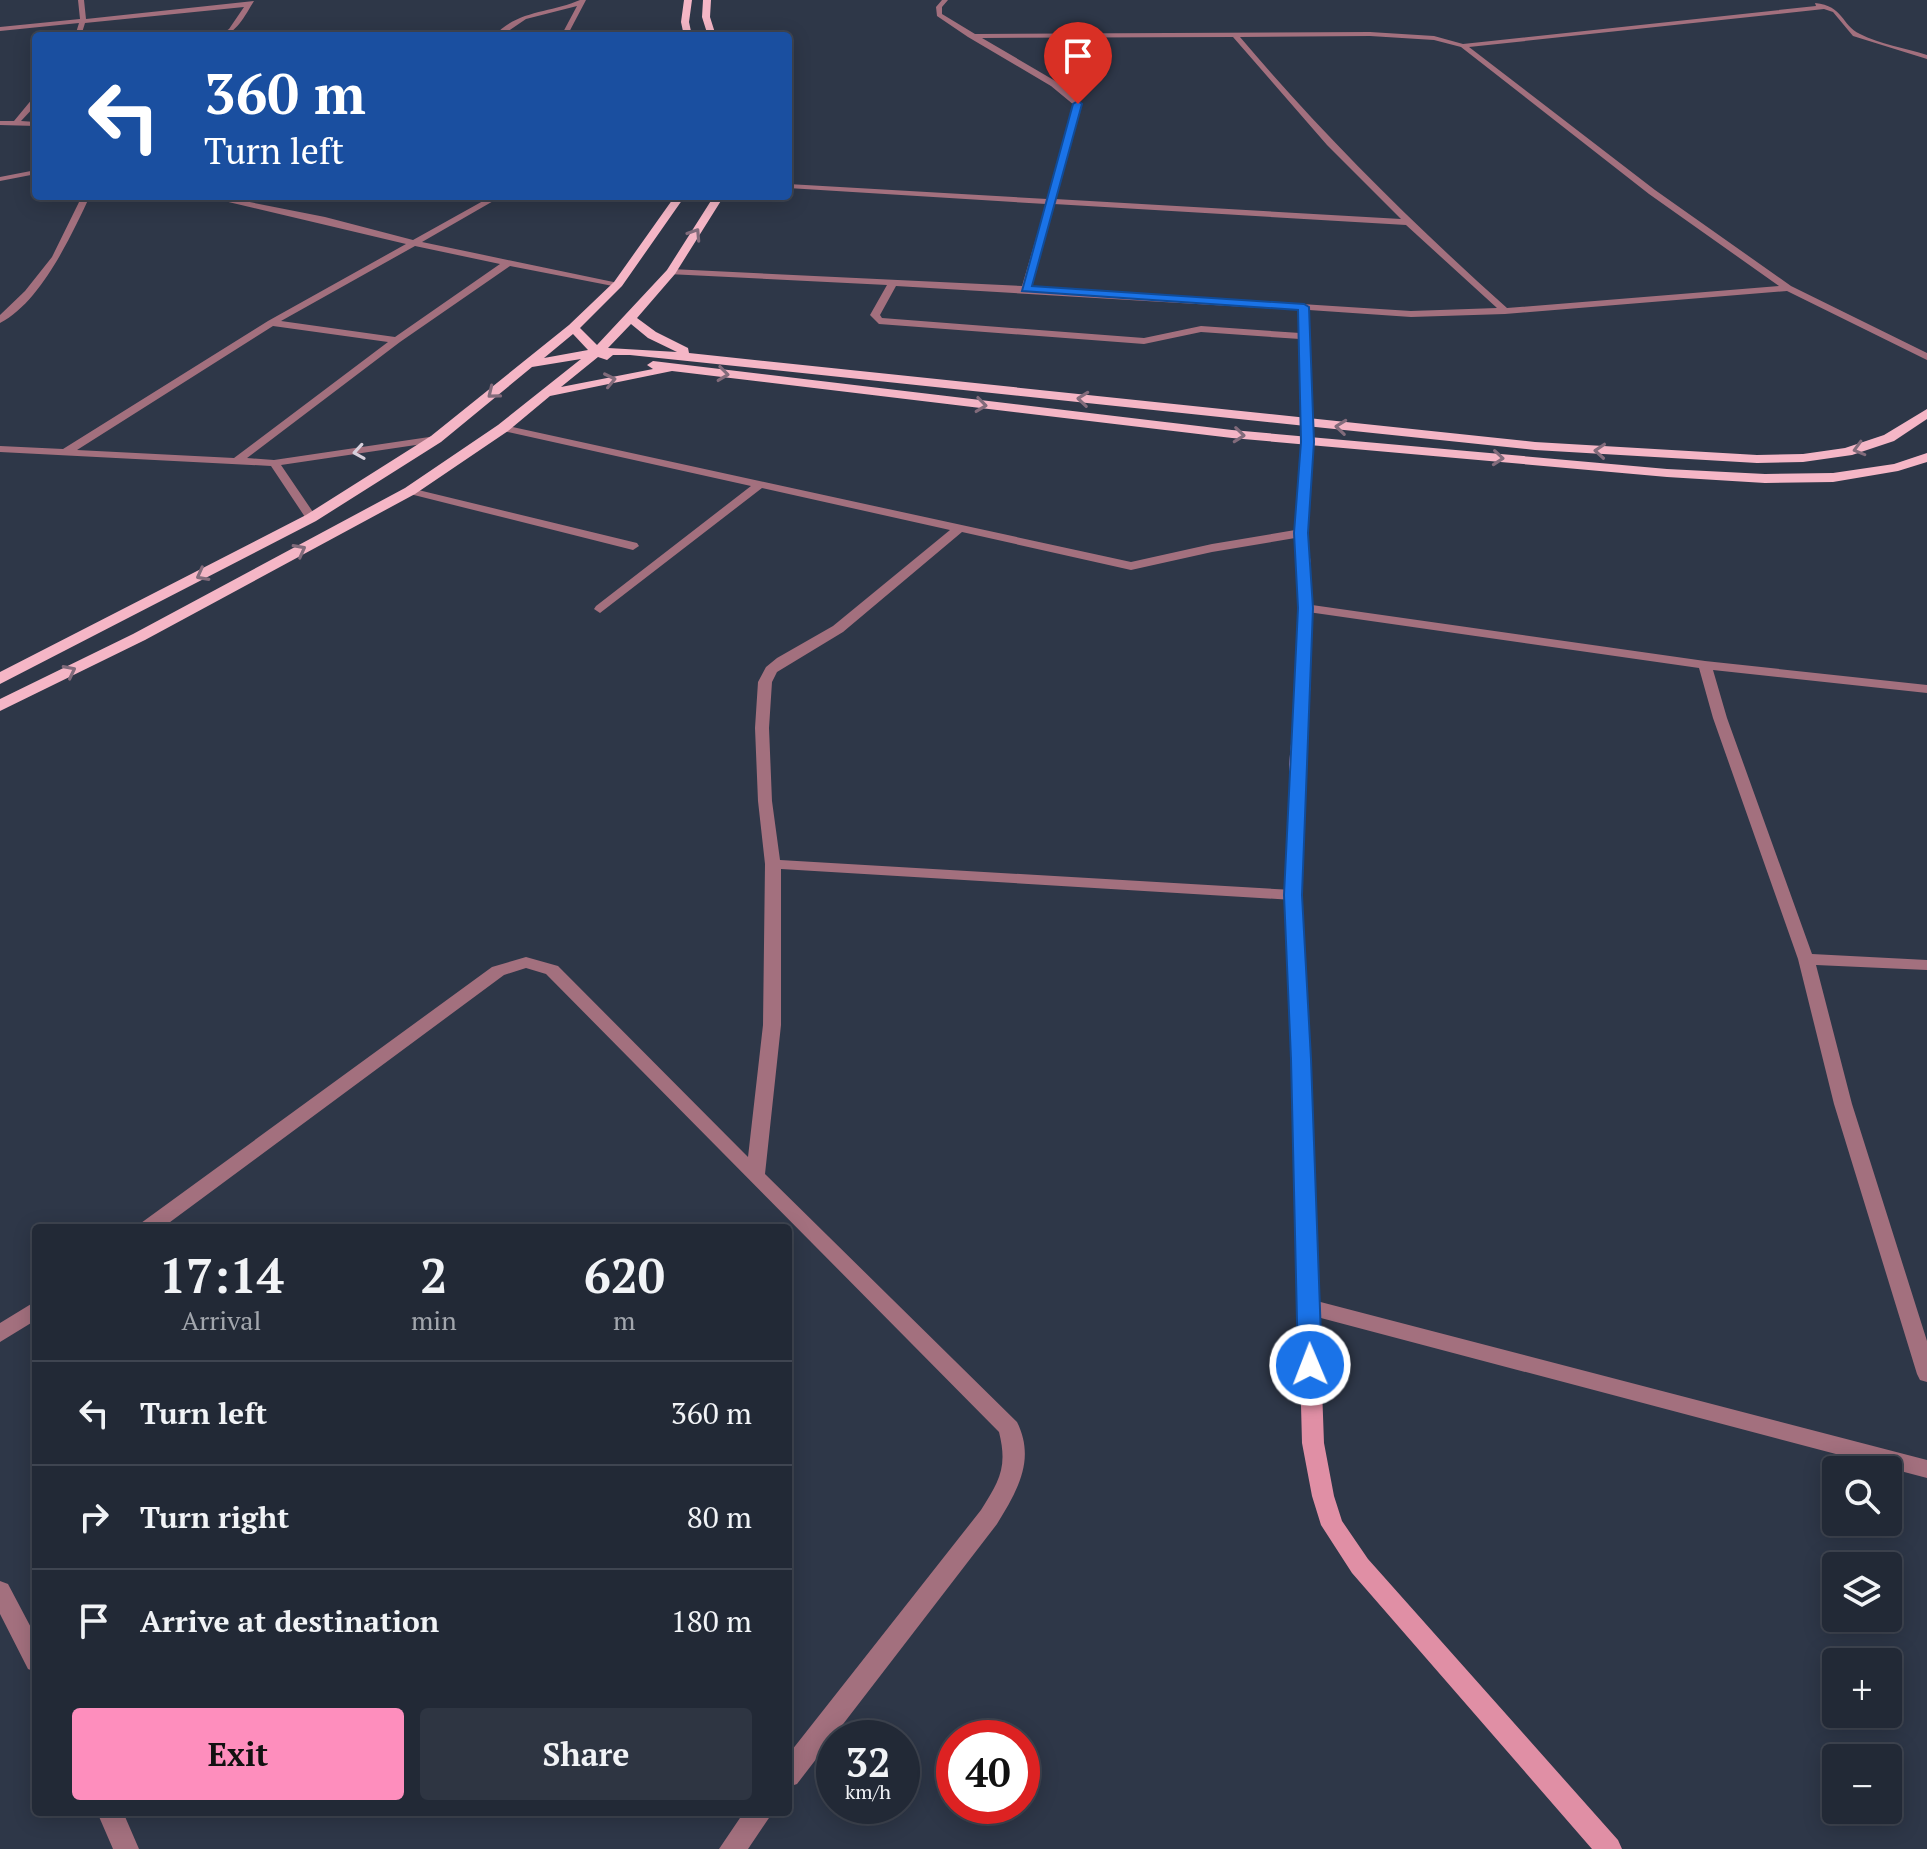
<!DOCTYPE html>
<meta charset="utf-8">
<style>
body{margin:0;font-family:"PT Serif",serif;background:#2e3542;color:#f1f3f6;height:100vh;display:flex;flex-direction:column;font-size:30px;white-space:nowrap}
*{box-sizing:border-box;margin:0}
p{font-size:26px;color:#a2a6ad}
.icon{flex:none;width:44px;height:44px;fill:none;stroke:currentColor;stroke-width:2;stroke-linecap:round;stroke-linejoin:round}
.map{position:relative;flex:1;overflow:hidden}
.panel{position:absolute;left:32px;top:1224px;width:760px;height:592px;display:flex;flex-direction:column;background:#222936;border-radius:8px;box-shadow:0 4px 20px #0003,0 0 0 2px #3f4551}
.panel>*{flex:none}
.hud{position:absolute;left:32px;top:32px;width:760px;height:168px;border-radius:8px;box-shadow:0 4px 20px #0003,0 0 0 2px #3f4551;background:#1a4fa0;color:#fff;overflow:hidden}
.controls{position:absolute;left:1822px;top:1456px;display:grid;gap:16px}
.controls a{display:grid;place-items:center;width:80px;height:80px;border-radius:8px;background:#222936;box-shadow:0 4px 20px #0003,0 0 0 2px #3f4551;font-size:40px}
.speed{position:absolute;left:816px;top:1720px;display:flex;gap:16px;font-size:40px;font-weight:700;text-align:center}
.speed>*{display:grid;place-content:center;width:104px;height:104px;border-radius:50%;background:#222936;box-shadow:0 4px 20px #0003,0 0 0 2px #3f4551;line-height:1}
.speed small{font-size:20px;font-weight:400}
.speed .limit{border:12px solid #d22;background:#fff;color:#111}
.pin{position:absolute;display:grid;place-items:center;width:68px;height:68px;color:#fff;margin:-82px -34px;border-radius:50% 50% 50% 0;rotate:-45deg;box-shadow:0 0 8px #0007}
.pin .icon{rotate:45deg}
.me{position:absolute;width:88px;margin:-44px;rotate:359deg;stroke-linejoin:round;filter:drop-shadow(0 0 6px #0008)}
.turn{display:flex;align-items:center;gap:28px;height:168px;padding:0 40px;font-size:36px}
.turn .icon{width:104px;height:104px;stroke-width:2.5}
.turn b{display:block;font-size:56px;line-height:68px}
.eta{display:flex;justify-content:space-evenly;align-items:center;height:136px;text-align:center}
.eta b{font-size:48px;font-weight:800;line-height:56px}
.cta{display:flex;gap:16px;margin-top:auto;padding:16px 40px}
.cta a{flex:1;height:92px;border-radius:8px;background:#fe8ebd;color:#111;font-size:32px;font-weight:800;line-height:92px;text-align:center}
.cta a+a{background:#2e3542;color:#f1f3f6}
ul{padding:0;list-style:none}
li{display:flex;align-items:center;gap:24px;height:104px;padding:0 40px;border-top:2px solid #3f4551}
li div{flex:1}
li b{display:block;font-size:30px}
li em{font-style:normal}
.map>svg:first-child{display:block}
.lines{fill:none;stroke-linecap:round;stroke-linejoin:round}
.street{fill:#a3707e;fill-rule:evenodd}
.secondary{fill:#e08fa5;fill-rule:evenodd}
.primary{fill:#f5b6c6;fill-rule:evenodd}
.oneway{stroke:#826b7b}
.oneway2{stroke:#d8cfdb}
.route{fill:#1a73e8;stroke:#114b97;stroke-width:2}
</style>
<div class="map">
<svg width="1927" height="1849" viewBox="0 0 1927 1849">
<rect width="100%" height="100%" fill="#2e3748"/>
<g class="lines">
<path class="street" d="M 78,0 L 84,0 L 86,19 L 254,1 C 245,15 236,36 218,36 L 229,29 L 244,7 L 85,23 L 81,36 L 75,36 L 79,23 L 0,31 L 0,27 L 80,19 Z
M 580,0 L 586,0 L 567,36 L 561,36 L 577,6 L 526,19 L 501,36 L 494,36 C 517,10 551,13 580,0 Z
M 942,0 L 948,0 L 942,7 L 942,14 L 975,34 L 1370,32 L 1434,36 L 1463,44 L 1816,6 L 1815,3 C 1844,6 1841,25 1860,34 C 1879,44 1906,48 1927,55 L 1927,59 L 1853,36 L 1833,12 L 1824,9 L 1469,47 L 1655,190 L 1791,286 L 1927,353 L 1927,360 L 1787,291 L 1505,314 L 1411,317 L 1309,310 L 1312,423 L 1307,426 L 1302,423 L 1300,339 L 1201,332 L 1144,344 L 879,324 L 870,315 L 887,285 L 668,274 L 668,270 L 671,269 L 1022,286 L 1046,204 L 788,188 L 788,184 L 1047,199 L 1074,105 L 1051,86 L 968,37 L 937,16 L 936,7 ZM 1370,36 L 1434,40 L 1461,47 L 1649,194 L 1779,286 L 1507,308 C 1412,223 1322,134 1240,37 ZM 1233,37 L 1327,145 L 1401,219 L 1055,199 L 1082,104 L 1057,82 L 982,38 ZM 1054,204 L 1406,225 L 1497,308 L 1411,311 L 1031,287 ZM 896,286 L 1299,310 L 1300,333 L 1201,326 L 1144,338 L 882,318 L 880,315 Z
M 33,98 L 36,98 L 36,105 L 21,121 L 36,122 L 36,126 L 0,125 L 0,121 L 14,121 Z
M 36,170 L 36,174 L 0,181 L 0,177 Z
M 82,196 L 90,196 C 71,236 41,302 0,323 L 0,315 L 25,291 L 52,257 Z
M 203,196 L 219,196 L 325,217 L 413,240 L 492,196 L 502,196 L 422,242 L 623,284 L 618,287 L 510,266 L 400,342 L 247,458 L 274,460 L 436,436 L 441,439 L 436,442 L 281,465 L 317,518 L 315,520 L 307,520 L 271,466 L 0,452 L 0,446 L 63,449 L 268,321 L 406,244 ZM 415,246 L 500,264 L 395,337 L 281,321 ZM 273,326 L 388,342 L 234,458 L 77,450 Z
M 503,425 L 1131,562 L 1212,544 L 1301,529 L 1307,533 L 1301,537 L 1212,552 L 1131,570 L 962,532 L 843,632 L 777,672 L 772,682 L 769,728 L 772,801 L 780,860 L 1293,890 L 1301,895 L 1293,900 L 781,869 L 781,1025 L 765,1174 L 1017,1422 C 1036,1460 1017,1491 997,1524 L 797,1784 L 788,1787 L 788,1755 L 981,1510 C 999,1481 1008,1468 999,1432 L 546,974 L 526,968 L 504,975 L 162,1228 L 138,1228 L 141,1223 L 492,967 L 526,957 L 558,966 L 748,1157 L 763,1025 L 765,864 L 758,801 L 755,728 L 758,682 L 766,667 L 777,658 L 833,626 L 950,530 L 762,488 L 600,613 L 594,609 L 596,606 L 751,486 L 499,430 L 499,426 Z
M 410,488 L 637,543 L 639,546 L 633,550 L 406,493 L 404,491 Z
M 1305,604 L 1705,661 L 1927,685 L 1927,693 L 1713,670 L 1727,718 L 1812,954 L 1927,960 L 1927,970 L 1816,965 L 1852,1104 L 1927,1341 L 1927,1382 L 1920,1380 L 1917,1374 L 1834,1104 L 1798,959 L 1713,718 L 1699,668 L 1301,611 L 1299,608 Z
M 1309,1299 L 1927,1460 L 1927,1478 L 1302,1313 L 1299,1307 L 1302,1301 Z
M 36,1301 L 36,1320 L 0,1342 L 0,1323 Z
M 0,1581 L 8,1584 L 36,1637 L 36,1672 L 28,1669 L 0,1614 Z
M 97,1812 L 123,1812 L 139,1849 L 113,1849 Z
M 744,1812 L 773,1812 L 748,1849 L 719,1849 Z"/>
<path class="secondary" d="M 1307,420 L 1312,423 L 1307,533 L 1311,566 L 1311,681 L 1303,765 L 1305,823 L 1301,895 L 1310,1059 L 1324,1443 L 1334,1496 L 1342,1521 L 1368,1559 L 1618,1840 L 1622,1849 L 1592,1849 L 1352,1573 L 1321,1525 L 1312,1496 L 1302,1443 L 1292,1059 L 1285,895 L 1291,823 L 1289,765 L 1297,681 L 1299,566 L 1295,533 L 1302,423 Z"/>
<path class="primary" d="M 684,0 L 692,0 L 689,22 L 692,36 L 684,36 L 681,22 Z
M 703,0 L 711,0 L 710,17 L 716,36 L 708,36 L 702,17 Z
M 675,196 L 685,196 L 622,286 L 580,328 L 597,345 L 667,270 L 714,196 L 724,196 L 675,274 L 637,318 L 656,332 L 688,348 L 689,353 L 1535,442 L 1757,455 L 1803,454 L 1845,448 L 1884,435 L 1927,409 L 1927,419 L 1894,441 L 1852,455 L 1803,462 L 1757,463 L 1535,450 L 630,355 L 613,355 L 607,360 L 598,357 L 561,387 L 653,369 L 647,365 L 653,361 L 1232,430 L 1667,469 L 1765,474 L 1833,473 L 1894,464 L 1927,453 L 1927,462 L 1898,471 L 1833,482 L 1765,483 L 1667,477 L 1232,438 L 672,371 L 550,396 L 508,431 L 415,494 L 145,640 L 0,711 L 0,699 L 133,634 L 405,488 L 498,425 L 581,359 L 532,367 L 441,442 L 316,521 L 0,684 L 0,672 L 306,515 L 431,436 L 569,325 L 614,282 ZM 631,324 L 648,338 L 677,352 L 608,348 ZM 573,334 L 588,350 L 544,358 Z"/>
</g>
<defs><path id="oneway-chevron" d="M-2-3.5L2.5 0L-2 3.5" fill="none" stroke-width="1.6" stroke-linecap="round" stroke-linejoin="round" transform="scale(2)"/></defs>
<g class="oneway">
<use href="#oneway-chevron" transform="translate(695 234) rotate(-57)"/>
<use href="#oneway-chevron" transform="translate(723 374) rotate(7)"/>
<use href="#oneway-chevron" transform="translate(610 380) rotate(-12)"/>
<use href="#oneway-chevron" transform="translate(493 393) rotate(141)"/>
<use href="#oneway-chevron" transform="translate(1083 399) rotate(-174)"/>
<use href="#oneway-chevron" transform="translate(981 405) rotate(7)"/>
<use href="#oneway-chevron" transform="translate(1341 427) rotate(-174)"/>
<use href="#oneway-chevron" transform="translate(1239 435) rotate(6)"/>
<use href="#oneway-chevron" transform="translate(1859 449) rotate(164)"/>
<use href="#oneway-chevron" transform="translate(1600 451) rotate(-176)"/>
<use href="#oneway-chevron" transform="translate(1498 458) rotate(5)"/>
<use href="#oneway-chevron" transform="translate(300 550) rotate(-28)"/>
<use href="#oneway-chevron" transform="translate(202 575) rotate(152)"/>
<use href="#oneway-chevron" transform="translate(70 671) rotate(-27)"/>
</g>
<use class="oneway2" href="#oneway-chevron" transform="translate(359 452) rotate(171)"/>
<path class="route" d="M 1078,101 L 1082,104 L 1032,286 L 1304,304 L 1309,307 L 1314,442 L 1308,533 L 1313,608 L 1302,895 L 1311,1059 L 1322,1365 L 1318,1372 L 1310,1374 L 1301,1372 L 1298,1365 L 1291,1059 L 1284,895 L 1298,608 L 1294,533 L 1301,442 L 1298,310 L 1022,291 L 1073,104 Z"/>
</svg>
<div class="controls">
<a><svg class="icon" aria-label="search" viewBox="0 0 24 24"><circle cx="10" cy="10" r="6"/><path d="M15 15l6 6"/></svg></a>
<a><svg class="icon" aria-label="layers" viewBox="0 0 24 24"><path d="M12 4l9 5-9 5-9-5zM3 14l9 5 9-5"/></svg></a>
<a>+</a>
<a>−</a>
</div>
<div class="speed"><div>32<small>km/h</small></div><div class="limit">40</div></div>
<div class="pin" style="left:1078px;top:104px;background:#d93025"><svg class="icon" aria-label="arrive" viewBox="0 0 24 24"><path d="M6 21V4h12l-3 4 3 4H6"/></svg></div>
<svg class="me" style="left:1310px;top:1365px" viewBox="-20 -20 40 40"><circle r="17" fill="#1a73e8" stroke="#fff" stroke-width="3"/><path d="M0-11L8 9 0 5-8 9z" fill="#fff"/></svg>
<div class="hud">
<div class="turn"><svg class="icon" aria-label="left" viewBox="0 0 24 24"><path d="M17 20v-9H6M10 6l-5 5 5 5"/></svg><div><b>360 m</b>Turn left</div></div>
</div>
<section class="panel">
<div class="eta">
<div><b>17:14</b><p>Arrival</p></div>
<div><b>2</b><p>min</p></div>
<div><b>620</b><p>m</p></div>
</div>
<ul>
<li><svg class="icon" aria-label="left" viewBox="0 0 24 24"><path d="M17 20v-9H6M10 6l-5 5 5 5"/></svg><div><b>Turn left</b></div><em>360 m</em></li>
<li><svg class="icon" aria-label="right" viewBox="0 0 24 24"><path d="M7 20v-9h11M14 6l5 5-5 5"/></svg><div><b>Turn right</b></div><em>80 m</em></li>
<li><svg class="icon" aria-label="arrive" viewBox="0 0 24 24"><path d="M6 21V4h12l-3 4 3 4H6"/></svg><div><b>Arrive at destination</b></div><em>180 m</em></li>
</ul>
<div class="cta"><a>Exit</a><a>Share</a></div>
</section>
</div>
